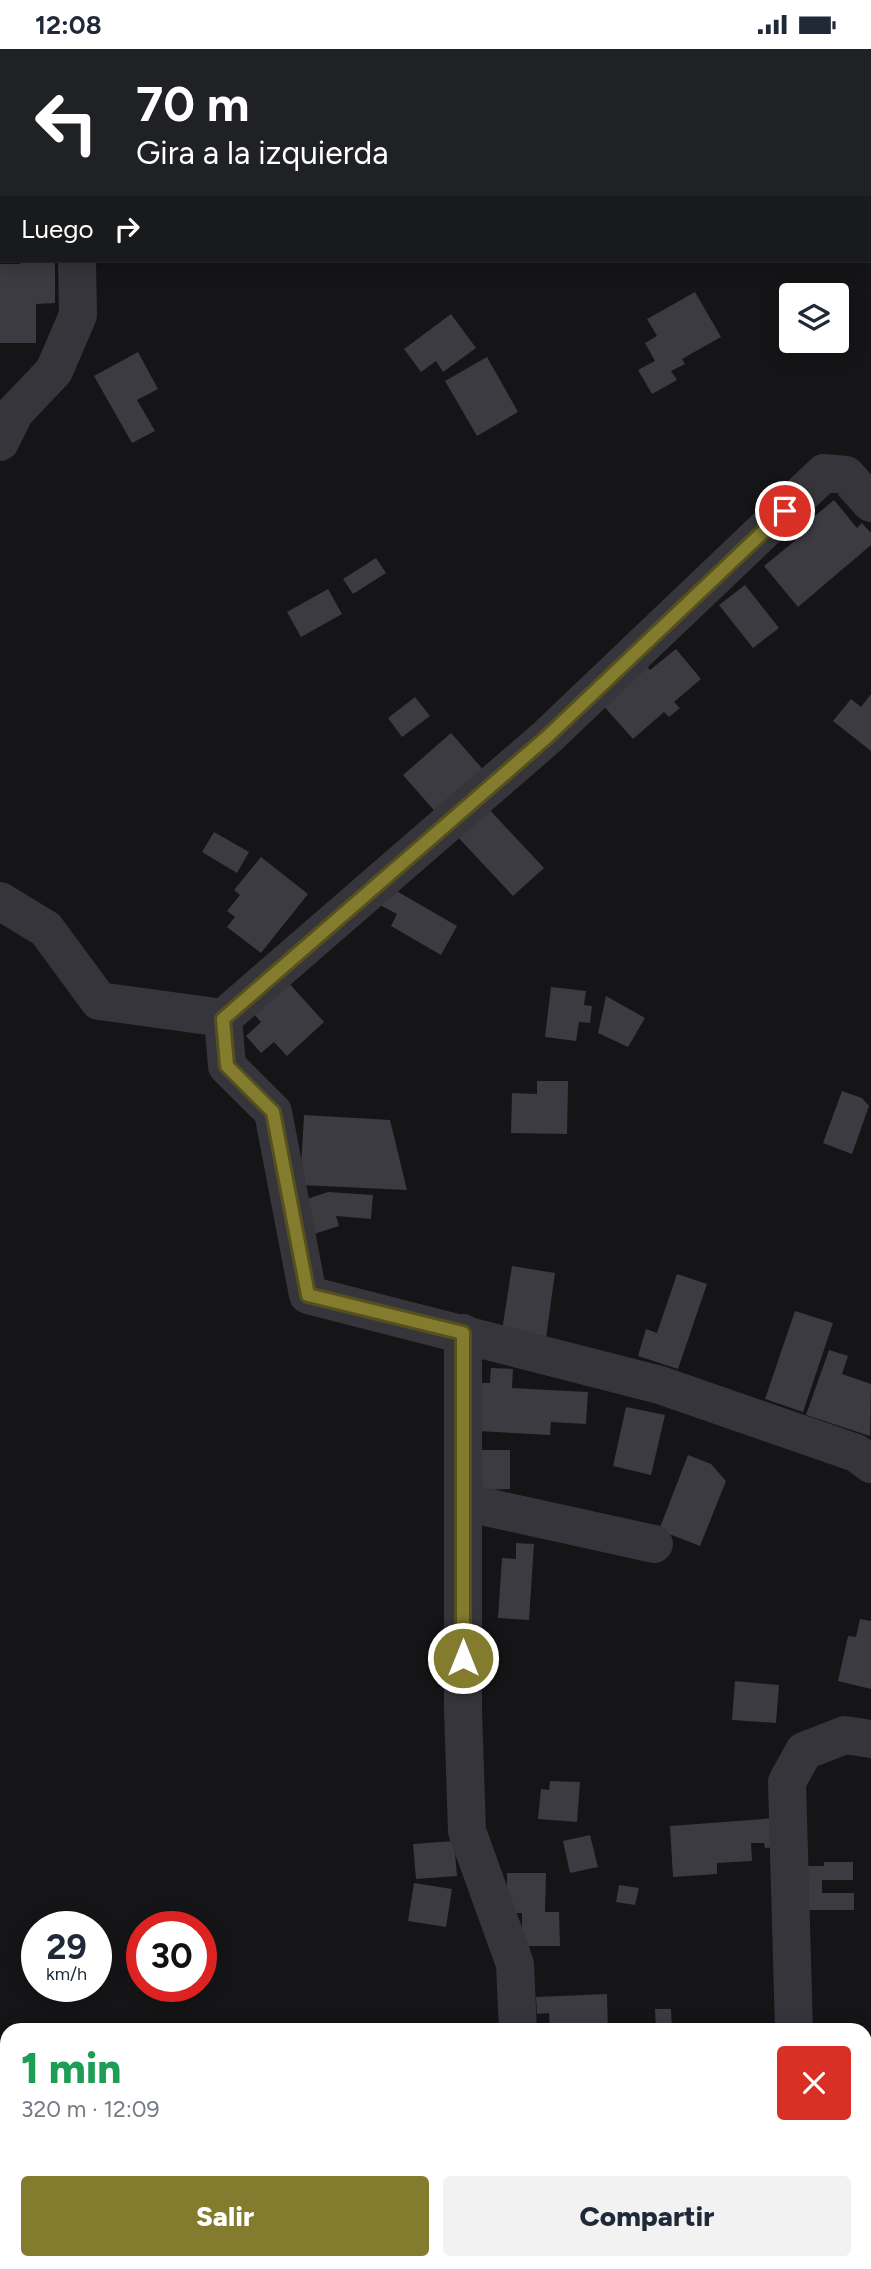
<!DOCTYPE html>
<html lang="es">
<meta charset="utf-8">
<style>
body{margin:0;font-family:Figtree,sans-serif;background:#f2f2f3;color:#1f2937;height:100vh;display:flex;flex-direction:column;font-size:26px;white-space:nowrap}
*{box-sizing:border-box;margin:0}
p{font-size:23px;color:#747a83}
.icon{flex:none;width:38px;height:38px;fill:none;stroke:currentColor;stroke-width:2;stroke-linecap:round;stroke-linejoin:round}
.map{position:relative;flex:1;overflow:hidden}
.sheet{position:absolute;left:0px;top:1974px;width:872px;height:247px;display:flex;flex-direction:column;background:#fff;border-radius:21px 21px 0 0;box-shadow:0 4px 18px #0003}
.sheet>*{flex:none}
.guide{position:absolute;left:0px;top:0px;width:872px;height:214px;box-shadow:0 4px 18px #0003;background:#202124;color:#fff;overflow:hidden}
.controls{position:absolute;left:779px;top:234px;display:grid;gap:14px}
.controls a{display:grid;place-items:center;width:70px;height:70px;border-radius:7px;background:#fff;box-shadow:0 4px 18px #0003;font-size:35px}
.speed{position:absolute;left:21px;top:1862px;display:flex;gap:14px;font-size:35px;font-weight:700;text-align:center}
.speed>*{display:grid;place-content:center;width:91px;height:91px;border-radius:50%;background:#fff;box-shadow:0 4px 18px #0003;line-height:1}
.speed small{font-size:18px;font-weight:400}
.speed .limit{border:10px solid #d22;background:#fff;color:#111}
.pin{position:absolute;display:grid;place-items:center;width:60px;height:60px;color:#fff;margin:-30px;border:4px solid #fff;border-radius:50%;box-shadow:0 2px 7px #0007}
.me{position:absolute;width:77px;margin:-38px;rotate:0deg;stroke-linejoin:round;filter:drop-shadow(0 0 5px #0008)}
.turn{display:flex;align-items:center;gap:24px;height:147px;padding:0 21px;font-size:32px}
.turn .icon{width:91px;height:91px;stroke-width:2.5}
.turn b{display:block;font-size:49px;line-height:60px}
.then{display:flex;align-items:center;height:66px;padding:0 21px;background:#0003;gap:14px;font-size:26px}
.round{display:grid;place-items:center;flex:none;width:74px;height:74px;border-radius:7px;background:#f2f2f3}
.overview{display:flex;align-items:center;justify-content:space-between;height:119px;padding:0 21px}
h1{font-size:42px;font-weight:800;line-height:52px;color:#1e9e55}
.button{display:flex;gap:14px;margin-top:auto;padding:14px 21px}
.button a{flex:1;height:80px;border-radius:7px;background:#837b2e;color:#fff;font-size:28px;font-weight:800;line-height:80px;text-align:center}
.button a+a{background:#f2f2f3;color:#1f2937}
.status{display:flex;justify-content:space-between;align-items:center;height:49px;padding:0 35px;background:#fff;direction:ltr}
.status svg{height:19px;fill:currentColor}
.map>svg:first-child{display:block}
.building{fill:#3c3b41}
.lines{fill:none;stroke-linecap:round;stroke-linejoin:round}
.minor{stroke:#35353b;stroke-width:38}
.tertiary{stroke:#35353b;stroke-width:38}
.route-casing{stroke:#55501e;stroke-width:18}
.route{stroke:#837b2e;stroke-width:12}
</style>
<div class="status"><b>12:08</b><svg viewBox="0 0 49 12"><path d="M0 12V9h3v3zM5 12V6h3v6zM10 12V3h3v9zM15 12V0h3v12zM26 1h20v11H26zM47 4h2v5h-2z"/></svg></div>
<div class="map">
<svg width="871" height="2220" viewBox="0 0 871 2220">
<rect width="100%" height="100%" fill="#151416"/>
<path class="building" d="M 20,212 L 55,212 L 55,254 L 36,255 L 36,294 L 0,294 L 0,215 L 20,215 Z
M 695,243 L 721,288 L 682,310 L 685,315 L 671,322 L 677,331 L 652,345 L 638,321 L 655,312 L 645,294 L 657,287 L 647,270 Z
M 451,265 L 476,299 L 443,323 L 436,312 L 421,323 L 404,300 Z
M 138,303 L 158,340 L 137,351 L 155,382 L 132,394 L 94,327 Z
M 487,308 L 518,363 L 477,387 L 445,332 Z
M 834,451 L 857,479 L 862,474 L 871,484 L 871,496 L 798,558 L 764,517 L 802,486 L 798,481 Z
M 376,509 L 386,524 L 353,545 L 343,530 Z
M 745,536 L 779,579 L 753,599 L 719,556 Z
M 328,540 L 342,565 L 301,588 L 287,563 Z
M 676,600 L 701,630 L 674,653 L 680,659 L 669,668 L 664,663 L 633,690 L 600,653 L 645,615 L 650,621 Z
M 871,645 L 871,702 L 833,672 L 851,650 L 861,658 Z
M 415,648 L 430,667 L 402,688 L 388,669 Z
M 451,684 L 487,725 L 439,767 L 403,726 Z
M 486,757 L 544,819 L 513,847 L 455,785 Z
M 214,783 L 249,803 L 237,824 L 202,803 Z
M 261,808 L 308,845 L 261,904 L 227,878 L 235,868 L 227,862 L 240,846 L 234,841 Z
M 388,837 L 457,877 L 441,906 L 391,877 L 397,865 L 378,855 Z
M 287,932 L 324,973 L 287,1007 L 274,993 L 261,1004 L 246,987 L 261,973 L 252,963 Z
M 551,938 L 586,942 L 584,956 L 592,957 L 590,974 L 579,973 L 576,992 L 545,988 Z
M 606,947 L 645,969 L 628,998 L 598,984 Z
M 537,1032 L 568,1032 L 567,1085 L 511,1084 L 512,1044 L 537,1045 Z
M 842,1042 L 862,1049 L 869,1057 L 852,1105 L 823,1094 Z
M 304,1066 L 390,1071 L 407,1141 L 300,1136 Z
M 328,1143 L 373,1146 L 371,1170 L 336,1167 L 339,1177 L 314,1185 L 304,1151 Z
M 512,1217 L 555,1224 L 546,1289 L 502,1282 Z
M 677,1225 L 707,1235 L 678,1320 L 638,1307 L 646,1280 L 657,1284 Z
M 795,1262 L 833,1274 L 803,1363 L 765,1350 Z
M 829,1301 L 848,1307 L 842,1325 L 871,1335 L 870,1387 L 806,1366 Z
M 491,1319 L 513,1320 L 512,1339 L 588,1343 L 586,1375 L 551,1373 L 550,1386 L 478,1382 L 480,1334 L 490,1334 Z
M 626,1358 L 665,1366 L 651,1426 L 613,1417 Z
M 475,1401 L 510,1401 L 510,1440 L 475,1441 Z
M 688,1406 L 711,1415 L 726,1432 L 700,1497 L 659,1481 Z
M 516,1494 L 534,1495 L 529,1571 L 498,1569 L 502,1509 L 516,1510 Z
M 860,1570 L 871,1572 L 871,1640 L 838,1632 L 848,1587 L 856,1588 Z
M 735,1632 L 779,1636 L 776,1674 L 732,1671 Z
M 550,1732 L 580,1733 L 577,1773 L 538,1770 L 541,1740 L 549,1741 Z
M 776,1769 L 778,1798 L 765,1799 L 764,1794 L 751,1794 L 752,1812 L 717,1814 L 717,1825 L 673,1828 L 670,1777 Z
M 590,1786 L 598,1818 L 570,1824 L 563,1792 Z
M 454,1792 L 457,1827 L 416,1830 L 413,1795 Z
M 824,1813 L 853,1813 L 853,1831 L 822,1831 L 822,1844 L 854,1844 L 854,1861 L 808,1861 L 808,1817 L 824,1817 Z
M 507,1824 L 546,1824 L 545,1863 L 559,1863 L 560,1897 L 522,1897 L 522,1864 L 507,1864 Z
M 414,1834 L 452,1840 L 446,1878 L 408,1872 Z
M 619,1836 L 639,1839 L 635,1856 L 616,1853 Z
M 607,1945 L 608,1981 L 550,1981 L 549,1964 L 537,1965 L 536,1948 Z
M 655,1960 L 671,1960 L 672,1981 L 656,1981 Z
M 871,2054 L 871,2086 L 864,2086 L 864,2055 Z
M 674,2214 L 751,2214 L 751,2220 L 674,2220 Z"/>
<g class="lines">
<path class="minor" d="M 0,852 L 46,880 L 99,952 L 223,969 L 547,688 L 824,424 L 846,426 L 871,454
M 223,969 L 227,1017 L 273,1063 L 308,1246 L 660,1336 L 856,1404 L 871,1415
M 463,1284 L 463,1661 L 467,1782 L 515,1915 L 518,1981
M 463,1453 L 654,1495
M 794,1981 L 787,1733 L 804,1702 L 845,1686 L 871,1690
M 864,2129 L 871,2129"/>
<path class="tertiary" d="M 56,0 L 57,2
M 0,393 L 15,363 L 54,322 L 78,266 L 77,212"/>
</g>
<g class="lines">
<g class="route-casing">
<path id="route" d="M 463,1609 L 463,1284 L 308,1246 L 273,1063 L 227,1017 L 223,970 L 547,688 L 785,462"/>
</g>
<use href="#route" class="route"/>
</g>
</svg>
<div class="controls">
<a><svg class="icon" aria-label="layers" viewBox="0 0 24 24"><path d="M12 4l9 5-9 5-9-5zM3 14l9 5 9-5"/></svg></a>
</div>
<div class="speed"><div>29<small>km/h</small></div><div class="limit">30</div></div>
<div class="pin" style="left:785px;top:462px;background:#d93025"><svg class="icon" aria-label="arrive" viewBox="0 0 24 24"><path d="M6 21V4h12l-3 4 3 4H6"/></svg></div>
<svg class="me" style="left:463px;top:1609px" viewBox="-20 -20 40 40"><circle r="17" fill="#837b2e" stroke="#fff" stroke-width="3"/><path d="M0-11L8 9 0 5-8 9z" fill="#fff"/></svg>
<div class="guide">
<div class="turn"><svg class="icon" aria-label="left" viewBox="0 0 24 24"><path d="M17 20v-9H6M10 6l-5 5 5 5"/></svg><div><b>70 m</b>Gira a la izquierda</div></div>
<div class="then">Luego<svg class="icon" aria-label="right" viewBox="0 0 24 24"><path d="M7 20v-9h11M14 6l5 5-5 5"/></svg></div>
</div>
<section class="sheet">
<div class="overview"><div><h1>1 min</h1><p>320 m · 12:09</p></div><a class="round" style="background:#d93025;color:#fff"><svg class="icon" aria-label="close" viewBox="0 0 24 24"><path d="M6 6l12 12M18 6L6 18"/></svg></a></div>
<div class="button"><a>Salir</a><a>Compartir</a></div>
</section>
</div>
